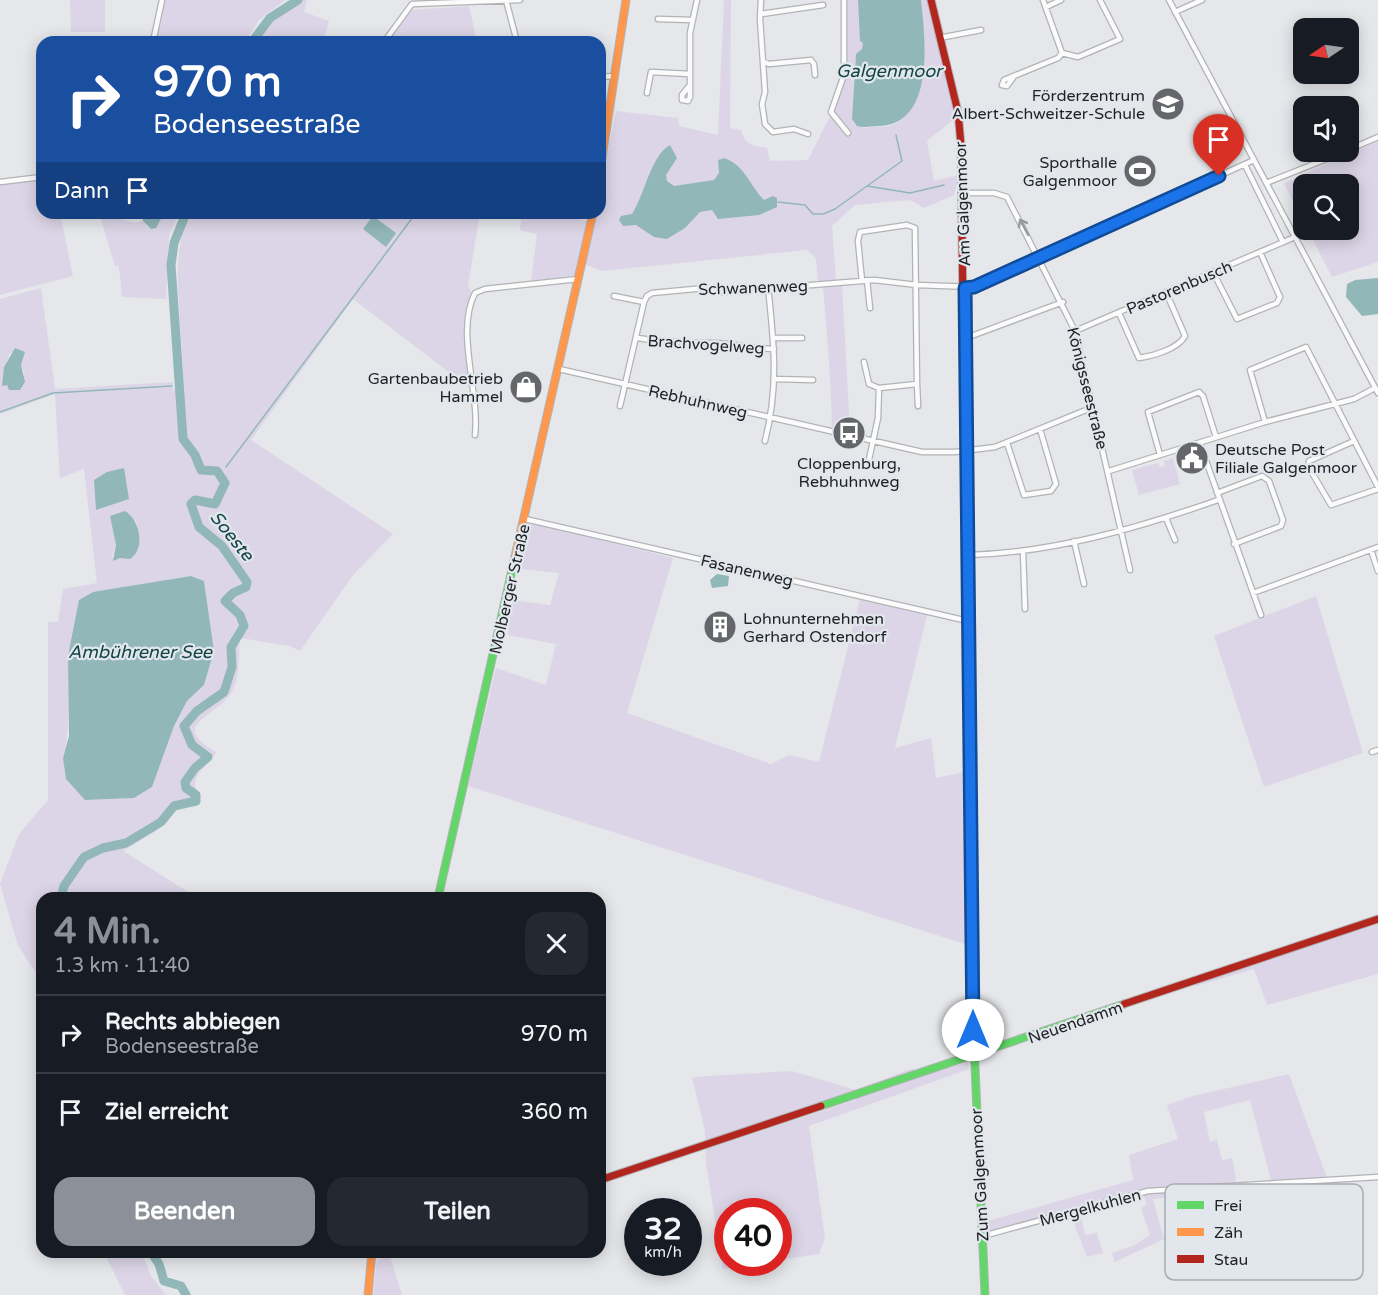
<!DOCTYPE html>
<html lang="de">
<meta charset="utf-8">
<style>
body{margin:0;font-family:"Varela Round",sans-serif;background:#242831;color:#f1f3f6;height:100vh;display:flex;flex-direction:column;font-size:22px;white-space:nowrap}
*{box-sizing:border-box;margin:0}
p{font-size:20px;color:#9ea1a6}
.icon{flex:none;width:33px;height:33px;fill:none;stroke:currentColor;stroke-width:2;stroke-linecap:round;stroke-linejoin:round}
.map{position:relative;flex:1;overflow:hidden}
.drawer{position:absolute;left:36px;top:892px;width:570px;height:366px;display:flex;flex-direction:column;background:#171b24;border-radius:18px;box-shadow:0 3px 15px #0003}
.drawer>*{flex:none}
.guide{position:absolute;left:36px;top:36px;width:570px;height:183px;border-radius:18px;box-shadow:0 3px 15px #0003;background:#1a4fa0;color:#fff;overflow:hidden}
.needle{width:39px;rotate:257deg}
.buttons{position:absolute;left:1293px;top:18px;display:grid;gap:12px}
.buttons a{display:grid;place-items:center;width:66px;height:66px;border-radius:12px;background:#171b24;box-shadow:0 3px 15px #0003;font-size:30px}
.speed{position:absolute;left:624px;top:1198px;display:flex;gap:12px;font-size:30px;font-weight:700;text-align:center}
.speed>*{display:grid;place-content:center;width:78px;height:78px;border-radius:50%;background:#171b24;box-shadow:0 3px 15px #0003;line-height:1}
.speed small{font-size:15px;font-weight:400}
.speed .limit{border:9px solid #d22;background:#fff;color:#111}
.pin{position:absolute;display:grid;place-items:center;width:51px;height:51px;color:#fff;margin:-62px -26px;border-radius:50% 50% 50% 0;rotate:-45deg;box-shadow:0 0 6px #0007}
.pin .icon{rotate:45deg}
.me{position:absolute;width:66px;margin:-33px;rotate:0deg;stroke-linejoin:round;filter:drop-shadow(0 0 4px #0008)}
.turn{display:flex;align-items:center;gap:21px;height:126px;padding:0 18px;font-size:27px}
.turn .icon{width:78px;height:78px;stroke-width:2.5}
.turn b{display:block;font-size:42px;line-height:51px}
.then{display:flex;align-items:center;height:57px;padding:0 18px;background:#0003;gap:12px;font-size:22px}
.round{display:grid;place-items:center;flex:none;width:63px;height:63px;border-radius:18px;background:#242831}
.overview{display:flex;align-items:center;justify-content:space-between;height:102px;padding:0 18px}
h1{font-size:36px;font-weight:700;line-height:45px;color:#8c9099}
.cta{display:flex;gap:12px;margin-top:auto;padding:12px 18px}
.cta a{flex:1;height:69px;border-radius:18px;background:#8c9099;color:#fff;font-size:24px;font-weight:700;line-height:69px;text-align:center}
.cta a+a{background:#242831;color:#f1f3f6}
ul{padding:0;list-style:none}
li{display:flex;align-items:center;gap:18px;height:78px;padding:0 18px;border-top:2px solid #363941}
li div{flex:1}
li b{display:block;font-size:22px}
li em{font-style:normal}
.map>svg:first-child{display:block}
.green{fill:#dcd5e7;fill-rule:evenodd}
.water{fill:#92b7b8}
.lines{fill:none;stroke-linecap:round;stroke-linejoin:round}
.stream{stroke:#92b7b8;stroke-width:1.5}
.river{stroke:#92b7b8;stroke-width:9}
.street-casing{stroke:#b1b3b5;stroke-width:7}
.fast-casing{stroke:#b1b3b5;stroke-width:9}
.slow-casing{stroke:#b1b3b5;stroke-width:9}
.jam-casing{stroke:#b1b3b5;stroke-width:9}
.street{stroke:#fbfbfc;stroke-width:4.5}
.fast{stroke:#63d668;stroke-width:7}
.slow{stroke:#ff974d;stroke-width:7}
.jam{stroke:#b3261e;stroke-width:7}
.oneway{stroke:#98999a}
.route-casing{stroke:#114b97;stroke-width:15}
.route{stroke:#1a73e8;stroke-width:10}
.labels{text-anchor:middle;stroke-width:4.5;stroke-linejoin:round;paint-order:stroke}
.poi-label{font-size:16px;fill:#1f2123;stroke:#e2e7ed;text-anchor:end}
.street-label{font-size:16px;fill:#1f2123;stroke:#e2e7ed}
.water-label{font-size:18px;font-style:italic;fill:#144544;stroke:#e2e7ed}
.key{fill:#e2e7ed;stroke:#a8acb0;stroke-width:1.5}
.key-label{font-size:16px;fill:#1f2123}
</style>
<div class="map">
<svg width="1378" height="1295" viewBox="0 0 1378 1295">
<rect width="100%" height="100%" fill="#e5e7ea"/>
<path class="green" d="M 70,0 L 105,0 L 105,32 L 71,32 Z
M 165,0 L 285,0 L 259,20 L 245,42 L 156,42 Z
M 301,0 L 307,0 L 304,12 L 329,21 L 323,42 L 257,42 L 265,28 Z
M 724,0 L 731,0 L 730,128 L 741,130 C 745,145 753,146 767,148 L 770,161 L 808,160 L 831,114 L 845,75 L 844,0 L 858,0 L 863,43 L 862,49 L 856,54 L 852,119 L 864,128 C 872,126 885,128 892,125 C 931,108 924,34 921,0 L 929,0 L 956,118 L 927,141 L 934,181 L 959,175 L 954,195 L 924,208 L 910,200 L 855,205 L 832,226 L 836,281 L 818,282 L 816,258 L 807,250 L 602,271 L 585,264 L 595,213 L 600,213 L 600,191 L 616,111 L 678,118 L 679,126 L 718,135 Z
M 469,6 L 477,42 L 387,42 L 411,10 Z
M 1378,141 L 1378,262 L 1332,277 L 1308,230 L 1348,230 L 1348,184 L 1304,184 L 1303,221 L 1284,183 Z
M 42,179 L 42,213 L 60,213 L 73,276 L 0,295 L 0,183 Z
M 99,213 L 134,223 L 143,221 L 148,228 L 164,213 L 179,213 L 169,235 L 166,299 L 122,297 L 119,266 L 115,266 Z
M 191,213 L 480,213 L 468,286 L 472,293 C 457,321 466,359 471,389 L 353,299 L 251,440 L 393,534 L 353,575 L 300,651 L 290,646 L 240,638 C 238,656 241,677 231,693 C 217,717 167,724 216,752 C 211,764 196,770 195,784 C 195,791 199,795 199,802 L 196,806 L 177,808 L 156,831 L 123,851 L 198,898 L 42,898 L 42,976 L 35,971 L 18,946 L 0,884 L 19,834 L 48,800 L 48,622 L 58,622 L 63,589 L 97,583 L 84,469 L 60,478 L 55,394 L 0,414 L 0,299 L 41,288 L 55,389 L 173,382 L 173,389 L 183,390 C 186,341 165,254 191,213 ZM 25,352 L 21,365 L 25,374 L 9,390 L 4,367 L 10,353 ZM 136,521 L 139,533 L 138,549 L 120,558 L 112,557 L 116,545 L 113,525 ZM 191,576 L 204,581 L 214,651 L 204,685 L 187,701 L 174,726 L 152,787 L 134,798 L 85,800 L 63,758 C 74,717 63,676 73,635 L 170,579 Z
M 522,213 L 557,213 L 587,221 L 576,275 L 531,281 L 537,234 L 520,230 Z
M 842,285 L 850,430 L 832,427 C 831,380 827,333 823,287 Z
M 1173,458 L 1180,484 L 1139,495 L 1132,470 L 1158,463 L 1160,467 L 1165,466 L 1164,461 Z
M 532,523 L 673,558 L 627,713 L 771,764 L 789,755 L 819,762 L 860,599 L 927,615 L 895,748 L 931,738 L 936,778 L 969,771 L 972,942 L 965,944 L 468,786 L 496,668 L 546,685 L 556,644 L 508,635 L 512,600 L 550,605 L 559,573 L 521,569 Z
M 1316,596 L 1363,753 L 1264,787 L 1214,636 Z
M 1378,924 L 1378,974 L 1267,1005 L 1254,969 L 1196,986 L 1195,983 Z
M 968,1062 L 969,1069 L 809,1126 L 825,1238 L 819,1254 L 779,1260 L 778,1212 L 728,1212 L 728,1263 L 761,1263 L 723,1269 L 706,1163 L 705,1131 L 692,1077 L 792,1071 L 856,1090 L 913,1068 L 917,1077 ZM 856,1091 L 856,1100 L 734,1140 L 732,1132 Z
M 1289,1074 L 1327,1178 L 1271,1180 L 1250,1100 L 1204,1112 L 1210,1142 L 1217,1140 L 1222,1160 L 1232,1158 L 1236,1179 L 1234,1183 L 1195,1186 L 1196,1195 L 1153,1199 L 1164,1239 L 1115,1262 L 1112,1253 L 1133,1246 L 1150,1235 L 1141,1208 L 1147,1205 L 1142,1190 L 1079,1208 L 1085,1235 L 1097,1233 L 1103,1253 L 1087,1257 L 1069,1211 L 985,1232 L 984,1222 L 1133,1180 L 1129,1155 L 1178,1139 L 1167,1105 L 1193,1096 Z
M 104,1253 L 142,1253 L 151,1276 L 166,1295 L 125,1295 Z
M 390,1256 L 402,1295 L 373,1295 L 377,1260 Z"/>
<path class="water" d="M 858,0 L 921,0 C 925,37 936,124 879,126 C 871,126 865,128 857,126 L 852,119 L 856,54 L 862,49 L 863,43 L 860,41 Z
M 670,145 L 677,158 L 666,175 L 667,181 L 674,186 L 714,180 L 719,173 L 718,160 L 724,158 C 745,165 750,186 764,200 L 773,196 L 777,198 L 777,207 L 759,215 L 718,219 L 712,210 L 700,212 L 685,228 L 667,239 L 654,237 L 636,225 L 623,226 L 619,220 L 621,216 L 632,214 C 645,194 651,155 670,145 Z
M 142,213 L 164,213 L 156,228 L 151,229 L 143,221 Z
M 373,216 L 396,233 L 386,247 L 363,229 Z
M 1378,278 L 1378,314 L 1362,316 L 1346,297 L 1347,284 L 1355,280 Z
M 15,348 L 25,352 L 21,365 L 25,382 L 20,390 L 9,390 L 7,385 L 2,386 L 4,367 Z
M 124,468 L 129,499 L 96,510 L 94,480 L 107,472 Z
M 125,511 C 140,520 146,548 130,559 L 120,558 L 113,561 L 116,545 L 110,516 Z
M 717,574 L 729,576 L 728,586 L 712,588 L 710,580 Z
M 191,576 L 204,581 L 214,651 L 204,685 L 187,701 L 174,726 L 152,787 L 134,798 L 85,800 L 66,779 L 63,758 L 69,736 L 68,656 L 79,600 L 93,592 Z"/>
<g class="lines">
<path class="stream" d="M 867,186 L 910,193 L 944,185
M 778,202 L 805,205 L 813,214 L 823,214 L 835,209 L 902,161 L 896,135
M 563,213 L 584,218
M 0,412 L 53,393 L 172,386
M 226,467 L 416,213"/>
<path class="river" d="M 252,42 L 270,18 L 298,0
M 61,898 L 64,886 L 84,857 L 103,848 L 126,843 L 161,822 L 174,806 L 196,801 L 196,795 L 186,788 L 185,782 L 195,768 L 208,757 L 192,745 L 184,726 L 197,711 L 224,692 L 232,667 L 231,647 L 244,626 L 240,615 L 225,601 L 233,593 L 246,587 L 247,582 L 222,546 L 199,527 L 191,504 L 195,500 L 215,504 L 225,483 L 217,471 L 201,470 L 195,455 L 183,439 L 171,265 L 174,243 L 186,213
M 151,1252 L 159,1264 L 164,1281 L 181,1286 L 186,1295"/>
<g class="street-casing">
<path id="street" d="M 506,0 L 517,42
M 761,0 L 760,19 L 765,92 L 762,104 L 765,124 L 773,132 L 794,129 L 808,134
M 844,0 L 844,75 L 831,112 L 848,133
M 1169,0 L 1378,393
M 1046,7 L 1061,0
M 1175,12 L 1202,0
M 761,14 L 823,5
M 658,19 L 693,20
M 939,38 L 981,30
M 153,42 L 162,0
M 384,42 L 412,4 L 520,0
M 1062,53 L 1078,57 L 1120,39 L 1100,0
M 764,62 L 769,64 L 811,60 L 814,64 L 815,75
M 600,77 L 615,76
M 1013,78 L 1007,86 L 1002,85 L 1004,80 L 1058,58 L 1062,53 L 1043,0
M 690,85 L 682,95 L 682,100 L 688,101 L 690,97 L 690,33 L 697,0
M 647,93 L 651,72 L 690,74
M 1348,150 L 1378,137
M 1245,165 L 1283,242
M 0,182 L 42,177
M 1266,183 L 1344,152
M 963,193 L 994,193 L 1007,197 L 1075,331 L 1130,570
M 1213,272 L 1237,319 L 1277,303 L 1280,297 L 1260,252
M 867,280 L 870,308
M 862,281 L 858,241 L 860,232 L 907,225 L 915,228 L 917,384 L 879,388 L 878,418 L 868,464
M 614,296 L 644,302
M 1119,313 L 1139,358 C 1153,356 1178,349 1185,336 L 1166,292
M 1075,331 L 1295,237
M 637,338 C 663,342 687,343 713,343 C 733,343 753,349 774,349
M 774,338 L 802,338
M 966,338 L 1063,302
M 864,362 L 869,384 L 879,388
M 559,369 L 922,452 L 955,452 L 995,447 L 1091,408
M 775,379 L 813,380
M 917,384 L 918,406
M 620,406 L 644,302 L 647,296 L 652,293 L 705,288 L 723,292 L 874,280 L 917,285 L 974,287 L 1254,160
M 1265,422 L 1250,370 L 1306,347 L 1378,487
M 475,435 C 480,392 455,332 475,293 L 485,289 L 578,279
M 765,441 C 779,386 774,343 768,287
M 1354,441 L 1309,461 L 1308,466 L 1331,505 L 1378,489
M 1007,443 L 1024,495 L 1051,491 L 1056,484 L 1040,429
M 1200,444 L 1261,615
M 1160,455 L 1148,412 L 1199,392 L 1203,396 L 1216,437
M 1109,471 L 1265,422 L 1354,399 L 1375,388
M 1217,493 L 1262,476 L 1269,481 L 1283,520 L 1281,526 L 1276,528 L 1234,544
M 1166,518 L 1175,540
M 525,519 L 968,621
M 1074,541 L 1084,584
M 1371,550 L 1378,571
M 1023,551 L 1025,609
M 968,555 C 1053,553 1138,528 1218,500
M 1253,593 L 1378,547
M 1372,752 L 1378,750
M 983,1236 L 1148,1191 L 1378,1177"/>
</g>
<g class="fast-casing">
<path id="fast" d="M 964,394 L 969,721
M 438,898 L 514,561
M 973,1021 L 985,1295
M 821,1106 L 1124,1004"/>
</g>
<g class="slow-casing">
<path id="slow" d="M 600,171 L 626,0
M 514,561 L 593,213
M 969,721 L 973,1021
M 368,1295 L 372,1252"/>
</g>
<g class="jam-casing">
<path id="jam" d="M 931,0 L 958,112 L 961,145 L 964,394
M 1124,1004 L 1378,919
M 600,1180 L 821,1106"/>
</g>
<use href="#street" class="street"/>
<use href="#fast" class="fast"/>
<use href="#slow" class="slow"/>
<use href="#jam" class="jam"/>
</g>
<defs><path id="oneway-shaft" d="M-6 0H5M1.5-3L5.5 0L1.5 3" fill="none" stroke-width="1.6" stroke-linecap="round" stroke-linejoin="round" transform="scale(1.5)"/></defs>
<use class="oneway" href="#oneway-shaft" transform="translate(1024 227) rotate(-118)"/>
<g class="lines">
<g class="route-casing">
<path id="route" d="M 973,1030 L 965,288 L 974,287 L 1219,176"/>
</g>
<use href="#route" class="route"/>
</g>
<defs>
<g id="school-disc" transform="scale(1.725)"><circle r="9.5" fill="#646669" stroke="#e2e7ed"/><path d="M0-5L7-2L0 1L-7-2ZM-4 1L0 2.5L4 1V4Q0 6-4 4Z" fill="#fff"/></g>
<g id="stadium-disc" transform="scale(1.725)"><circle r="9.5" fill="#646669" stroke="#e2e7ed"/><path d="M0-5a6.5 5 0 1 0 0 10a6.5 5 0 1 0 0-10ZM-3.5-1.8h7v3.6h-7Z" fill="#fff"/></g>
<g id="shop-disc" transform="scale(1.725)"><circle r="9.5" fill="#646669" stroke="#e2e7ed"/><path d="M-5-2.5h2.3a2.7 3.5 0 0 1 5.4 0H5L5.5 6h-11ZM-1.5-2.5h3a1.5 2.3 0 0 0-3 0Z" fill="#fff"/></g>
<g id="bus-disc" transform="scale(1.725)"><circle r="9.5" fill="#646669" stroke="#e2e7ed"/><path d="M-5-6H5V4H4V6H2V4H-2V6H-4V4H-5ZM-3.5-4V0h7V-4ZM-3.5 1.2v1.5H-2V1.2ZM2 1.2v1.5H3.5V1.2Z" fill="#fff"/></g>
<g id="civic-disc" transform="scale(1.725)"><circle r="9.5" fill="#646669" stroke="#e2e7ed"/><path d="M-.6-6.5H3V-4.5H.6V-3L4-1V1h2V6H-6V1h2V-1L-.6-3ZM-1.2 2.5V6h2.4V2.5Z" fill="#fff"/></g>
<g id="building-disc" transform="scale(1.725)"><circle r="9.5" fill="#646669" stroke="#e2e7ed"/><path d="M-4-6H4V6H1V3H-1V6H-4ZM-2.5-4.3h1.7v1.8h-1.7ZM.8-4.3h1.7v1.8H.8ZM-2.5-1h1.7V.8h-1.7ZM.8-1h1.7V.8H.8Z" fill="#fff"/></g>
</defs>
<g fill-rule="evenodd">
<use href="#school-disc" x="1168" y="104"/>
<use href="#stadium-disc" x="1140" y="171"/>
<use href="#shop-disc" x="526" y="387"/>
<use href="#bus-disc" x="849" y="433"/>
<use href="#civic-disc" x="1192" y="458"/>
<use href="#building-disc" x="720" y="627"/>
</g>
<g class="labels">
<g class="poi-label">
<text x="1145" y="101">Förderzentrum<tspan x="1145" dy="18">Albert-Schweitzer-Schule</tspan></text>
<text x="1117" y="168">Sporthalle<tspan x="1117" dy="18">Galgenmoor</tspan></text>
<text x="503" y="384">Gartenbaubetrieb<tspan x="503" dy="18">Hammel</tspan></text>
<text x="1215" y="455" text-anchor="start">Deutsche Post<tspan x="1215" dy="18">Filiale Galgenmoor</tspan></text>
<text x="849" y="469" text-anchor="middle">Cloppenburg,<tspan x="849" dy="18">Rebhuhnweg</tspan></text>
<text x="743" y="624" text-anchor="start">Lohnunternehmen<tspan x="743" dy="18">Gerhard Ostendorf</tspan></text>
</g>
<g class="street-label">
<text transform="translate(962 204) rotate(-92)" y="6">Am Galgenmoor</text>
<text transform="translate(753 287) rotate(-2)" y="6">Schwanenweg</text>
<text transform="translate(1179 287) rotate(-23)" y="6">Pastorenbusch</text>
<text transform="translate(706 344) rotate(4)" y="6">Brachvogelweg</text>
<text transform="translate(1088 388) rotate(76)" y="6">Königsseestraße</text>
<text transform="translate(698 401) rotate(13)" y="6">Rebhuhnweg</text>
<text transform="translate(747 570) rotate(13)" y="6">Fasanenweg</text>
<text transform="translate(509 589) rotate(-77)" y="6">Molberger Straße</text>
<text transform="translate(1075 1022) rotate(-19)" y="6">Neuendamm</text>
<text transform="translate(979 1175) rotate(-93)" y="6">Zum Galgenmoor</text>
<text transform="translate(1090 1207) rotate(-15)" y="6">Mergelkuhlen</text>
</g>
<g class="water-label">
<text x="889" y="77">Galgenmoor</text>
<text transform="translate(232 536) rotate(51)" y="6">Soeste</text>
<text x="140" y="658">Ambührener See</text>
</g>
</g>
<rect x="1165" y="1184" width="198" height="96" rx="9" class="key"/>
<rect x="1177" y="1201" width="27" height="8" fill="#63d668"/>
<rect x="1177" y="1228" width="27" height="8" fill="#ff974d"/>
<rect x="1177" y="1255" width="27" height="8" fill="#b3261e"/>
<g class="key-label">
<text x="1214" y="1211">Frei</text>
<text x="1214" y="1238">Zäh</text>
<text x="1214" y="1265">Stau</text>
</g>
</svg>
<div class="buttons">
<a><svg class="needle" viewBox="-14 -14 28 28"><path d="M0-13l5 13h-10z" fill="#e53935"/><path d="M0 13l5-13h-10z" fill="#9ea1a6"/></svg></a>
<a><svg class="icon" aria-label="sound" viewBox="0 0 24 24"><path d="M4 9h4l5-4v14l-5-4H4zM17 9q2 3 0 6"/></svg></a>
<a><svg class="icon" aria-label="search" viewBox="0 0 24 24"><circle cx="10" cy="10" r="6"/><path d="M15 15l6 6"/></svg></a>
</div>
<div class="speed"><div>32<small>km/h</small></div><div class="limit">40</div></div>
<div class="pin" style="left:1219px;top:176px;background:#d93025"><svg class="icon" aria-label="arrive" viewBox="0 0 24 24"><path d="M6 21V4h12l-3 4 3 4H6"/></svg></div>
<svg class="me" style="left:973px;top:1030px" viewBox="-20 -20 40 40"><circle r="19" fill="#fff"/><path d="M0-13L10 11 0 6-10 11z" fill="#1a73e8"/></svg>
<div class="guide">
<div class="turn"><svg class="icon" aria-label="right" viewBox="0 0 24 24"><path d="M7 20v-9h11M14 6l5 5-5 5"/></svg><div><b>970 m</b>Bodenseestraße</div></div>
<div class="then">Dann<svg class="icon" aria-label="arrive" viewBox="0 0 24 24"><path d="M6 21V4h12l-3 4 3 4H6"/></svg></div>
</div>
<section class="drawer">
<div class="overview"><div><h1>4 Min.</h1><p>1.3 km · 11:40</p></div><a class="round"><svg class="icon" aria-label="close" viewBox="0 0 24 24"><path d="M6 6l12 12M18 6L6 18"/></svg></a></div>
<ul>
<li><svg class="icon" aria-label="right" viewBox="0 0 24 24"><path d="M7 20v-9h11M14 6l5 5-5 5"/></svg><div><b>Rechts abbiegen</b><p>Bodenseestraße</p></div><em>970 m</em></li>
<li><svg class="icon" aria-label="arrive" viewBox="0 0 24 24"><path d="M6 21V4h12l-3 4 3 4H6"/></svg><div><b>Ziel erreicht</b></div><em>360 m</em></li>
</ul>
<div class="cta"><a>Beenden</a><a>Teilen</a></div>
</section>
</div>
